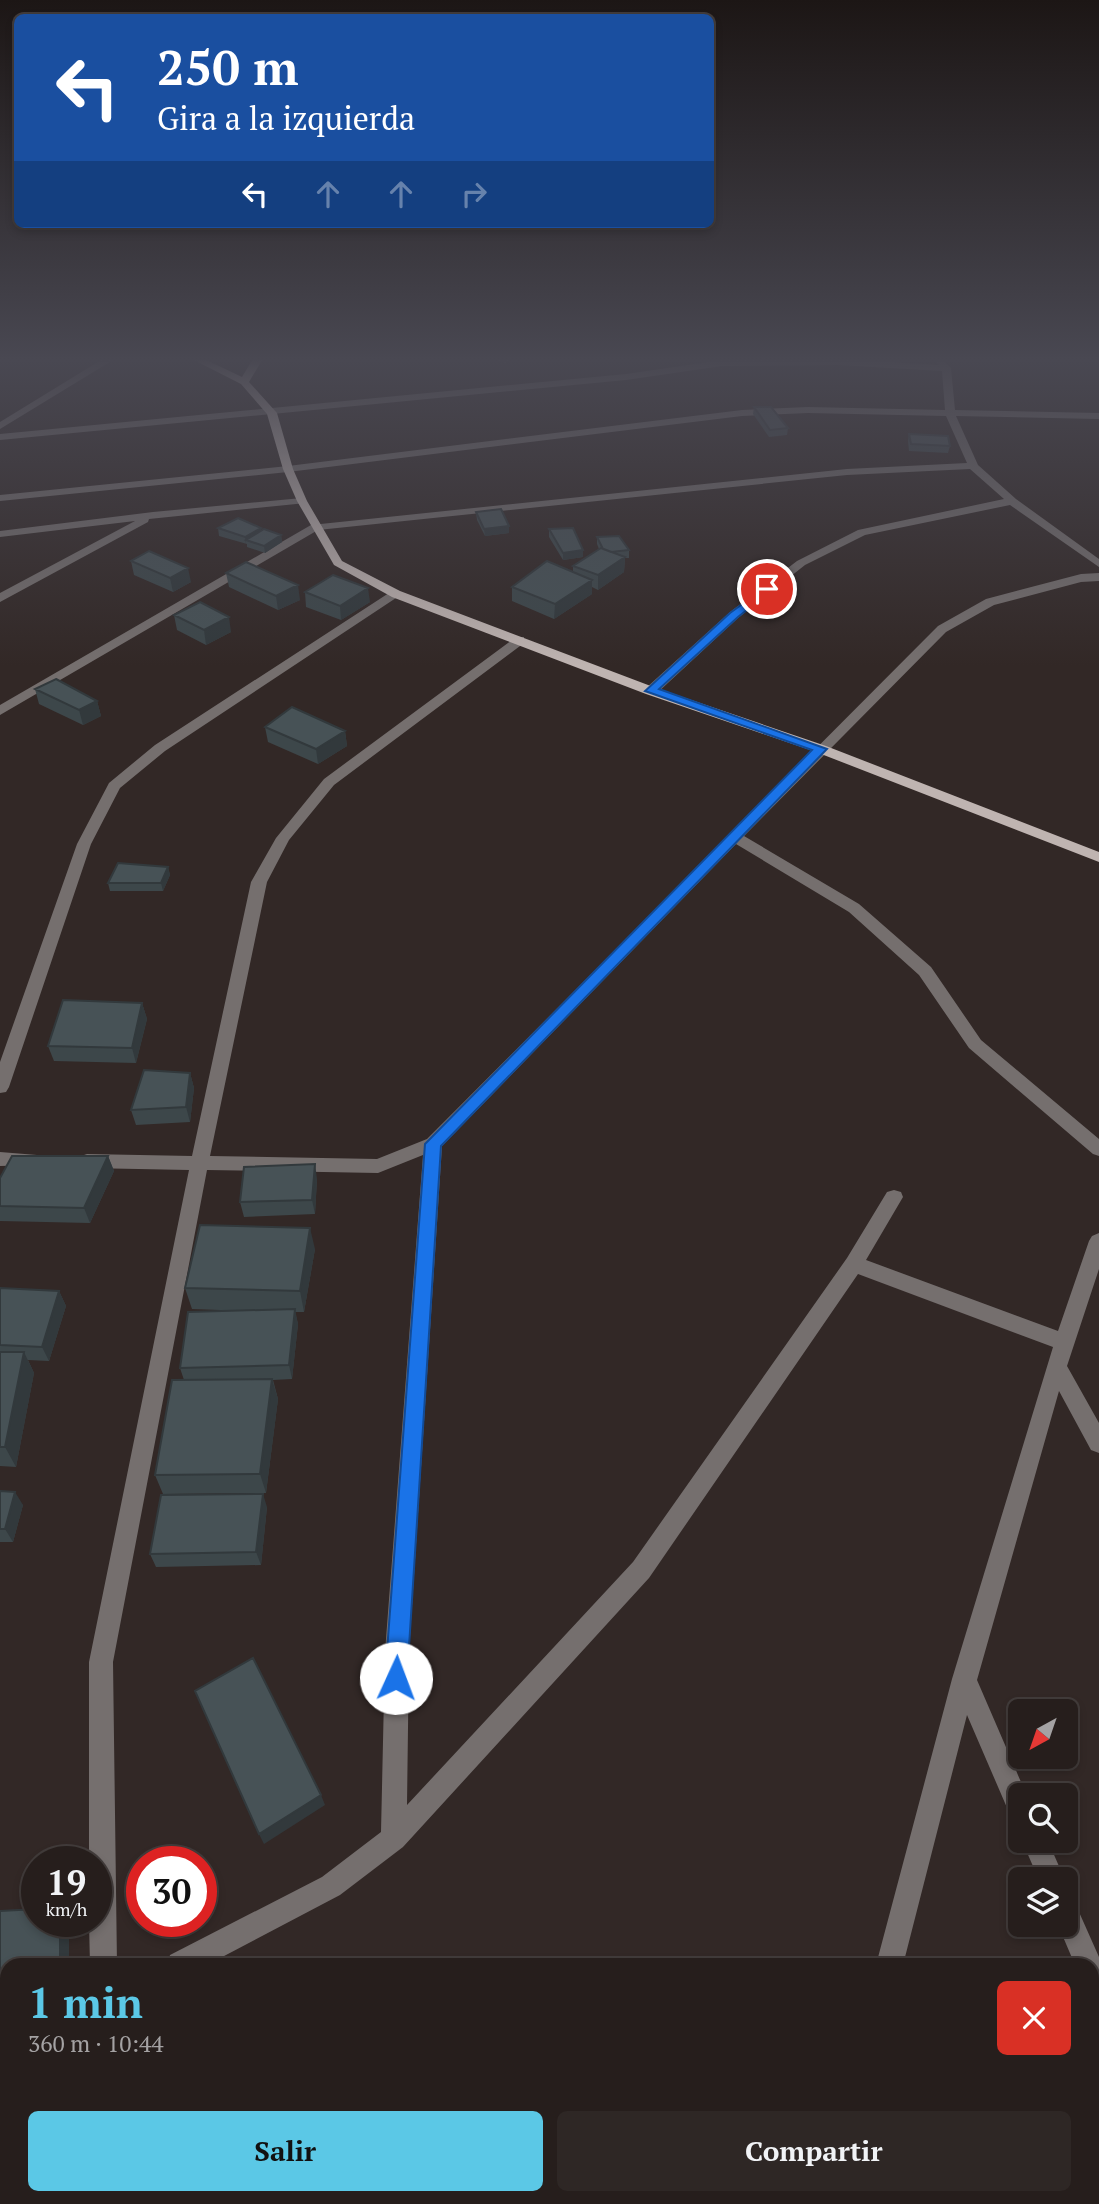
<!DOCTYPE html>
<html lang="es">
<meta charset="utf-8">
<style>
body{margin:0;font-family:"PT Serif",serif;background:#2e2725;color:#f1f3f6;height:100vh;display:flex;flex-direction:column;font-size:26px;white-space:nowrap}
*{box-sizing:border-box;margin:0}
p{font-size:23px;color:#a4a2a3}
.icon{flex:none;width:38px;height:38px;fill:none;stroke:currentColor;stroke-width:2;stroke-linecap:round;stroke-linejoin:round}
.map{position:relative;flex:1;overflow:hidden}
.panel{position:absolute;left:0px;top:1958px;width:1099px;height:247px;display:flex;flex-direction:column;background:#261e1c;border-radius:21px 21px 0 0;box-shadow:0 4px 10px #0003,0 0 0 2px #423c3b}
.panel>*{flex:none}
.hud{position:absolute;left:14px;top:14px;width:700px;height:214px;border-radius:10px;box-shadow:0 4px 10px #0003,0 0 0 2px #423c3b;background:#1a4fa0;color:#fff;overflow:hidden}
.needle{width:46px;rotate:220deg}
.buttons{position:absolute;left:1008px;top:1699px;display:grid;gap:14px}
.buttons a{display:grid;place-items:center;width:70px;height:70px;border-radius:10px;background:#261e1c;box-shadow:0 4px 10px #0003,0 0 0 2px #423c3b;font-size:35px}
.speed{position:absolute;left:21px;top:1846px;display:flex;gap:14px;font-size:35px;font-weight:700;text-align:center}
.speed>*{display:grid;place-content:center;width:91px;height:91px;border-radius:50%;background:#261e1c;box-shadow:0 4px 10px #0003,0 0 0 2px #423c3b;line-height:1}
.speed small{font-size:18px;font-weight:400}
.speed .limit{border:10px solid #d22;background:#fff;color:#111}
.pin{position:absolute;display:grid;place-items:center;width:60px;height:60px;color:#fff;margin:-30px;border:4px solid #fff;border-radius:50%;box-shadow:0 2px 7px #0007}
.me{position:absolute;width:77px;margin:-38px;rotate:2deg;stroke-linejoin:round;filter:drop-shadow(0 0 5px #0008)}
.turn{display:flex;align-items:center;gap:24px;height:147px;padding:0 28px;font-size:32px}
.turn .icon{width:91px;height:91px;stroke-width:2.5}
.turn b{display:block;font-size:49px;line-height:60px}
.lanes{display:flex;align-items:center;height:66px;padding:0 28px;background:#0003;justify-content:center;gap:35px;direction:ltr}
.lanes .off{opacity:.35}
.round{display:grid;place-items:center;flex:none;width:74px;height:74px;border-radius:10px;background:#2e2725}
.head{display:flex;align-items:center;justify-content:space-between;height:119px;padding:0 28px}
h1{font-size:42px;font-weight:800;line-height:52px;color:#5bc8e6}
.primary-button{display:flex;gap:14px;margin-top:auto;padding:14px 28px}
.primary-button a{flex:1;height:80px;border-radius:10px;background:#5bc8e6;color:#111;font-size:28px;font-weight:800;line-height:80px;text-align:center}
.primary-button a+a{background:#2e2725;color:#f1f3f6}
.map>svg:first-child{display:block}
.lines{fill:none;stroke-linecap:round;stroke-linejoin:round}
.minor{fill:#756f6e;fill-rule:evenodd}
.major{fill:#bfb4b1;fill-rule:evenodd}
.wall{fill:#3d474a}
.shaded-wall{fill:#32393c}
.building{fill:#475256;stroke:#32393c;stroke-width:2}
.route{fill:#1a73e8;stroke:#114b97;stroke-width:2}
</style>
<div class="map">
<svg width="1099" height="2204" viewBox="0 0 1099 2204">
<rect width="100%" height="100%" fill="#322826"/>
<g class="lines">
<path class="minor" d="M 106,357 L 118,357 L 0,429 L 0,422 Z
M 488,357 L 504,357 L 510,360 L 505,363 Z
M 940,357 L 951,368 L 955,410 L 1099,413 L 1099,419 L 956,416 L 978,465 L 1016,499 L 1099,559 L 1099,567 L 1010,505 L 865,535 L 805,565 L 738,618 L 656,694 L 651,695 L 645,691 L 646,688 L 730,612 L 797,561 L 858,530 L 1004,499 L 970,469 L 847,475 L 318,530 L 0,715 L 0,705 L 311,525 L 847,469 L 967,463 L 946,416 L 808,413 L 742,416 L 288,472 L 0,501 L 0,495 L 288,466 L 742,410 L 808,407 L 945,410 L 942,371 L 838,365 L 722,366 L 626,380 L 0,440 L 0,434 L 626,374 L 722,360 L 838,359 L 939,365 L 935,360 Z
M 302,498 L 307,501 L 306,503 L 149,519 L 148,522 L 0,602 L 0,593 L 135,521 L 0,537 L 0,531 L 153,512 Z
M 1099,573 L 1099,581 L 1081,582 L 994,605 L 946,632 L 744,836 L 859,904 L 931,967 L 981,1040 L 1099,1139 L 1099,1156 L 1093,1154 L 969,1048 L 919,975 L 849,912 L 736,844 L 442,1146 L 409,1652 L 407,1805 L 633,1562 L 847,1258 L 887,1192 L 894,1190 L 901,1192 L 903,1197 L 866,1260 L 1058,1331 L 1089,1241 L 1092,1236 L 1099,1233 L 1099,1269 L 1067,1366 L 1099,1423 L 1099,1453 L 1091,1450 L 1059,1391 L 977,1680 L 1027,1796 L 1020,1796 L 1020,1821 L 1011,1817 L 967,1715 L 903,1965 L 876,1965 L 952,1679 L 1053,1347 L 858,1274 L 649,1578 L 403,1847 L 340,1895 L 207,1965 L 167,1965 L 170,1955 L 322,1877 L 381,1832 L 385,1652 L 423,1155 L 378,1173 L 207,1170 L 113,1662 L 117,1965 L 90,1965 L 89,1922 L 96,1922 L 96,1862 L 89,1862 L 89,1662 L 189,1170 L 87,1168 L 81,1166 L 78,1161 L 81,1156 L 87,1154 L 192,1156 L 251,882 L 276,838 L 324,779 L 516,637 L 524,637 L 524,643 L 334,785 L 289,840 L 267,882 L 210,1156 L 377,1159 L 427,1139 L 938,626 L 986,599 L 1081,574 Z
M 392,591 L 402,594 L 165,751 L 120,788 L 91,844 L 9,1087 L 6,1092 L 0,1093 L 0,1062 L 77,844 L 109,783 L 155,745 Z
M 0,1152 L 37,1155 L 40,1160 L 37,1165 L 0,1166 Z
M 1022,1841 L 1048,1841 L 1065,1880 L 1039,1880 Z
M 1066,1899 L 1075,1903 L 1099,1957 L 1099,2002 L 1092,1999 L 1092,1965 L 1075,1965 L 1058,1925 L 1066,1925 Z
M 7,2020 L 7,2048 L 0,2050 L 0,2022 Z
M 138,2198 L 168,2198 L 170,2204 L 140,2204 Z
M 802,2198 L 832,2198 L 830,2204 L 800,2204 Z
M 877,2198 L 907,2198 L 909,2204 L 879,2204 Z"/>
<path class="major" d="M 188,357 L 200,357 L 242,377 L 254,357 L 264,357 L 249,382 L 277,413 L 293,469 L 307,501 L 342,561 L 400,591 L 656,688 L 826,746 L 1099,852 L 1099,862 L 816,752 L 646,694 L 392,597 L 334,565 L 297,501 L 283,469 L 267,414 L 241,384 Z"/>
</g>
<path class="wall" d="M 754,407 L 788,428 L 787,435 L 769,437 L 753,414 Z
M 909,434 L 950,446 L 948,453 L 909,451 L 908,441 Z
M 476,512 L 509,533 L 485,536 L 477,520 Z
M 218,528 L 261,531 L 281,535 L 282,542 L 265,553 L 247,547 L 247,544 L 219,536 Z
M 549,529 L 583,557 L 563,560 L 549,537 Z
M 597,537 L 629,550 L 629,558 L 625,558 L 624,572 L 598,590 L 592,587 L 592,594 L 554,619 L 512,601 L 512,587 L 573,572 L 573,566 L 599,549 L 597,544 Z
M 131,561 L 191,582 L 173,592 L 134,575 Z
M 226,573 L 300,600 L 278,610 L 229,587 Z
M 305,592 L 370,602 L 341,620 L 306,607 Z
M 174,615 L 231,632 L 206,645 L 177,630 Z
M 35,689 L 97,701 L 101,716 L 83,725 L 39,704 Z
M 265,727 L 345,731 L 347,746 L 318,764 L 268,742 Z
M 168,867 L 170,875 L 163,891 L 110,891 L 108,883 Z
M 142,1003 L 147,1019 L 136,1063 L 54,1061 L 48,1046 Z
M 190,1073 L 194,1088 L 190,1122 L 136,1125 L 131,1110 Z
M 108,1156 L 114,1171 L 90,1223 L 0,1221 L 0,1178 Z
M 317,1179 L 315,1214 L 244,1217 L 240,1202 Z
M 315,1249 L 304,1312 L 295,1312 L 298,1324 L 292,1379 L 273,1380 L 278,1399 L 266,1493 L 163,1494 L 155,1475 L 184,1380 L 180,1368 L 247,1311 L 192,1309 L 185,1288 Z
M 0,1288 L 59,1291 L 66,1306 L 49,1361 L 28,1360 L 34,1373 L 16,1467 L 0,1466 Z
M 0,1491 L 23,1505 L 13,1542 L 0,1542 Z
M 267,1507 L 261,1565 L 156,1567 L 150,1554 Z
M 0,1911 L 69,1922 L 69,1965 L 7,1965 L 7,2005 L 0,2006 Z"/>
<path class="shaded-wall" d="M 509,526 L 509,533 L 485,536 L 484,529 Z
M 261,528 L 262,535 L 246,540 L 246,544 L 245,537 Z
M 281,535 L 282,542 L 265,553 L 264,546 Z
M 583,550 L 583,557 L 563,560 L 563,553 Z
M 625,557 L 624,572 L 598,590 L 598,575 Z
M 188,568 L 191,582 L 173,592 L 170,578 Z
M 592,580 L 592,594 L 554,619 L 555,604 Z
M 298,585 L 300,600 L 278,610 L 276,596 Z
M 368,588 L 370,602 L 341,620 L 340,606 Z
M 229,617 L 231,632 L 206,645 L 204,630 Z
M 97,701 L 101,716 L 83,725 L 79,710 Z
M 345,731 L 347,746 L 318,764 L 316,749 Z
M 168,867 L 170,875 L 163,891 L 161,883 Z
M 142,1003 L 147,1019 L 136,1063 L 132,1048 Z
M 190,1073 L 194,1088 L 190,1122 L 186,1107 Z
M 108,1156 L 114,1171 L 90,1223 L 84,1208 Z
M 315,1164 L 317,1179 L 315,1214 L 312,1200 Z
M 310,1228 L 315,1249 L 304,1312 L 300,1291 Z
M 59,1291 L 66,1306 L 49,1361 L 42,1347 Z
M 295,1309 L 298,1324 L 292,1379 L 289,1365 Z
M 24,1352 L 34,1373 L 16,1467 L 5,1447 Z
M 272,1379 L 278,1399 L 266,1493 L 260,1474 Z
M 15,1492 L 23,1505 L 13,1542 L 5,1529 Z
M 263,1494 L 267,1507 L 261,1565 L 256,1552 Z
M 321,1795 L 325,1805 L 264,1844 L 259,1834 Z
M 60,1922 L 69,1922 L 69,1965 L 60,1965 Z"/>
<path class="building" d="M 754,407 L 771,407 L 788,428 L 770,430 Z
M 909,434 L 948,436 L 950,446 L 911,444 Z
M 501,509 L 509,526 L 484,529 L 476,512 Z
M 238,518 L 261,528 L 245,537 L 218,528 Z
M 573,528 L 583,550 L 563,553 L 549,529 Z
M 264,529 L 281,535 L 264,546 L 246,540 Z
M 619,536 L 629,550 L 611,552 L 603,549 L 597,537 Z
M 601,548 L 625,557 L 598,575 L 573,566 Z
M 149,551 L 188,568 L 170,578 L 131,561 Z
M 547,561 L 592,580 L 555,604 L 512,587 Z
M 246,562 L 298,585 L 276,596 L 226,573 Z
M 333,575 L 368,588 L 340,606 L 305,592 Z
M 200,602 L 229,617 L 204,630 L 174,615 Z
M 56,679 L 97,701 L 79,710 L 35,689 Z
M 292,707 L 345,731 L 316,749 L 265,727 Z
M 118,863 L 168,867 L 161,883 L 108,883 Z
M 63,1000 L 142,1003 L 132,1048 L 48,1046 Z
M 144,1070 L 190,1073 L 186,1107 L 131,1110 Z
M 12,1156 L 108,1156 L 84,1208 L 0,1206 L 0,1178 Z
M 315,1164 L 312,1200 L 240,1202 L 244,1167 Z
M 200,1225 L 310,1228 L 300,1291 L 185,1288 Z
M 0,1288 L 59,1291 L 42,1347 L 0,1345 Z
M 295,1309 L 289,1365 L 180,1368 L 188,1312 Z
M 0,1352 L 24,1352 L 5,1447 L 0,1447 Z
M 272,1379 L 260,1474 L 155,1475 L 172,1380 Z
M 0,1491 L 15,1492 L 5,1529 L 0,1529 Z
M 263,1494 L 256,1552 L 150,1554 L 161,1495 Z
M 253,1658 L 321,1795 L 259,1834 L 195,1691 Z
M 37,1909 L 37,1922 L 60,1922 L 60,1965 L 7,1965 L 7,1996 L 0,1997 L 0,1911 Z"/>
<linearGradient id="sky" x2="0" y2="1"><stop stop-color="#1c1615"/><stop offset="0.54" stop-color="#494852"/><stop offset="1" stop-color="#494852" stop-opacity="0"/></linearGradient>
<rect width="1099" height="666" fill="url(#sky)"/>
<path class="route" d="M 767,586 L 773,589 L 771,591 L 738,617 L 659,689 L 827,749 L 441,1146 L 407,1678 L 404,1686 L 396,1689 L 389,1686 L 385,1678 L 425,1144 L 812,750 L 645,691 L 730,613 Z"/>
</svg>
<div class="buttons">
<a><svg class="needle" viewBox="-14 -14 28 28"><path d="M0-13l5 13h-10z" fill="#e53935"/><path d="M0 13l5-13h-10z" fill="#a4a2a3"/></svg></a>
<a><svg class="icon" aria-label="search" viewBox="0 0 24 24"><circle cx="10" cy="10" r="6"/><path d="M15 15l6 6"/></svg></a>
<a><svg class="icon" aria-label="layers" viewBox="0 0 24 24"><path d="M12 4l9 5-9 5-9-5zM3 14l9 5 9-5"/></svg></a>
</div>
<div class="speed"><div>19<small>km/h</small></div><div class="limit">30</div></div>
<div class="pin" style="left:767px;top:589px;background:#d93025"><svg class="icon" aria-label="arrive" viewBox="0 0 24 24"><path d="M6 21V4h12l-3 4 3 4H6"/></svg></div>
<svg class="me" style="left:396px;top:1678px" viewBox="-20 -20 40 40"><circle r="19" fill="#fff"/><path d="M0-13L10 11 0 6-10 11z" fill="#1a73e8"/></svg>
<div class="hud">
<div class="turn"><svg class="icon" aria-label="left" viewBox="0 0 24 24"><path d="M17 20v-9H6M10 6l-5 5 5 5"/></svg><div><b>250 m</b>Gira a la izquierda</div></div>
<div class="lanes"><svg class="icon" aria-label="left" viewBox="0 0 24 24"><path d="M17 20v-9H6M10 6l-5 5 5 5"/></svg><svg class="icon off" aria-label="ahead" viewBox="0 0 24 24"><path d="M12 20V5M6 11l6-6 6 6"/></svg><svg class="icon off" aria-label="ahead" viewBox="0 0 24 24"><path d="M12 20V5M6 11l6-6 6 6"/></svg><svg class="icon off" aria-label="right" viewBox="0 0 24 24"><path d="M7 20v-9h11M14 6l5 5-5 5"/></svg></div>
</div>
<section class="panel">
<div class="head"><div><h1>1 min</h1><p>360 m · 10:44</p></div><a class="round" style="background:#d93025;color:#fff"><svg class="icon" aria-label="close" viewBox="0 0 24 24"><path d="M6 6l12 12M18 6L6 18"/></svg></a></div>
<div class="primary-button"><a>Salir</a><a>Compartir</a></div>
</section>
</div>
